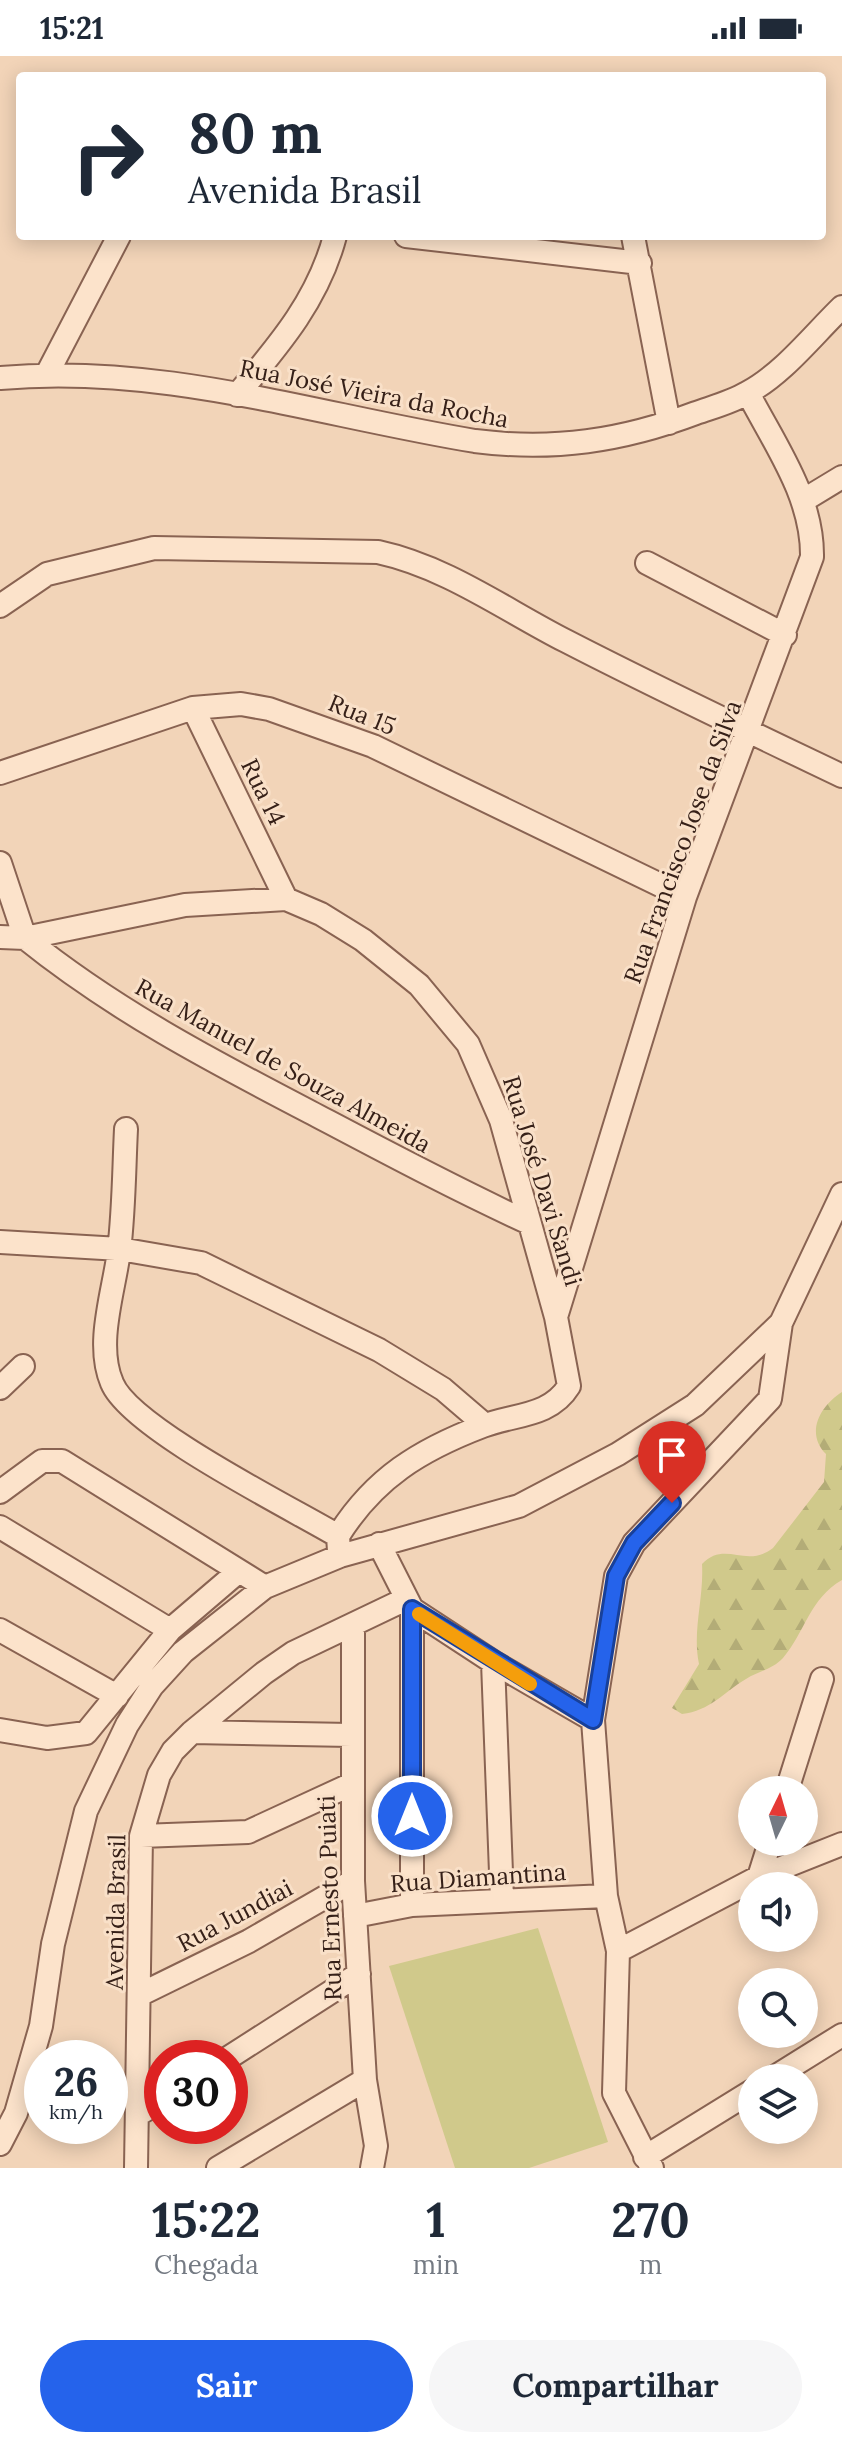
<!DOCTYPE html>
<html lang="pt">
<meta charset="utf-8">
<style>
body{margin:0;font-family:Lora,serif;background:#f6f6f7;color:#1f2937;height:100vh;display:flex;flex-direction:column;font-size:30px;white-space:nowrap}
*{box-sizing:border-box;margin:0}
p{font-size:26px;color:#747a83}
.icon{flex:none;width:44px;height:44px;fill:none;stroke:currentColor;stroke-width:2;stroke-linecap:round;stroke-linejoin:round}
.map{position:relative;height:2112px;overflow:hidden}
.sheet{display:flex;flex-direction:column;background:#fff;flex:1}
.sheet>*{flex:none}
.guide{position:absolute;left:16px;top:16px;width:810px;height:168px;border-radius:8px;box-shadow:0 4px 20px #0003;background:#fff;color:#1f2937;overflow:hidden}
.needle{width:52px;rotate:5deg}
.controls{position:absolute;left:738px;top:1720px;display:grid;gap:16px}
.controls a{display:grid;place-items:center;width:80px;height:80px;border-radius:50%;background:#fff;box-shadow:0 4px 20px #0003;font-size:40px}
.speed{position:absolute;left:24px;top:1984px;display:flex;gap:16px;font-size:40px;font-weight:700;text-align:center}
.speed>*{display:grid;place-content:center;width:104px;height:104px;border-radius:50%;background:#fff;box-shadow:0 4px 20px #0003;line-height:1}
.speed small{font-size:20px;font-weight:400}
.speed .limit{border:12px solid #d22;background:#fff;color:#111}
.pin{position:absolute;display:grid;place-items:center;width:68px;height:68px;color:#fff;margin:-82px -34px;border-radius:50% 50% 50% 0;rotate:-45deg;box-shadow:0 0 8px #0007}
.pin .icon{rotate:45deg}
.me{position:absolute;width:88px;margin:-44px;rotate:0deg;stroke-linejoin:round;filter:drop-shadow(0 0 6px #0008)}
.turn{display:flex;align-items:center;gap:28px;height:168px;padding:0 40px;font-size:36px}
.turn .icon{width:104px;height:104px;stroke-width:2.5}
.turn b{display:block;font-size:56px;line-height:68px}
.eta{display:flex;justify-content:space-evenly;align-items:center;height:136px;text-align:center}
.eta b{font-size:48px;font-weight:700;line-height:56px}
.action{display:flex;gap:16px;margin-top:auto;padding:16px 40px}
.action a{flex:1;height:92px;border-radius:48px;background:#2563eb;color:#fff;font-size:32px;font-weight:700;line-height:92px;text-align:center}
.action a+a{background:#f6f6f7;color:#1f2937}
.status{display:flex;justify-content:space-between;align-items:center;height:56px;padding:0 40px;background:#fff;direction:ltr}
.status svg{height:22px;fill:currentColor}
.map>svg:first-child{display:block}
.grass{fill:#d0c98b}
.forest{fill:url(#forest-firs)}
.lines{fill:none;stroke-linecap:round;stroke-linejoin:round}
.minor-casing{stroke:#896352;stroke-width:26}
.minor{stroke:#fce3cb;stroke-width:22}
.route-casing{stroke:#184099;stroke-width:20}
.route{stroke:#2563eb;stroke-width:14}
.slow{stroke:#f59e0b;stroke-width:14}
.labels{text-anchor:middle;stroke-width:6;stroke-linejoin:round;paint-order:stroke}
.street-label{font-size:24px;fill:#362018;stroke:#f9e0c8}
</style>
<div class="status"><b>15:21</b><svg viewBox="0 0 49 12"><path d="M0 12V9h3v3zM5 12V6h3v6zM10 12V3h3v9zM15 12V0h3v12zM26 1h20v11H26zM47 4h2v5h-2z"/></svg></div>
<div class="map">
<svg width="842" height="2112" viewBox="0 0 842 2112">
<defs>
<pattern id="forest-firs" width="22" height="20" patternUnits="userSpaceOnUse" patternTransform="scale(2)"><rect width="22" height="20" fill="#d0c98b"/><path d="M5 1l3.5 6h-7zM16 11l3.5 6h-7z" fill="#b3ac77"/></pattern>
</defs>
<rect width="100%" height="100%" fill="#f2d4b8"/>
<path class="grass" d="M 538,1872 L 608,2086 L 529,2112 L 455,2112 L 389,1910 Z"/>
<path class="forest" d="M 842,1336 L 842,1524 C 810,1542 805,1576 783,1602 C 773,1613 759,1615 746,1623 C 724,1636 710,1655 682,1658 L 672,1652 L 699,1608 C 692,1574 704,1543 702,1508 C 725,1484 746,1513 773,1492 L 824,1426 L 826,1398 C 805,1377 820,1350 842,1336 Z"/>
<g class="lines">
<g class="minor-casing">
<path id="minor" d="M 406,180 L 640,207
M 633,180 L 669,367
M 47,318 L 119,180
M 0,322 C 161,307 317,359 475,385 C 553,395 622,385 696,357 C 713,351 732,346 747,337 C 783,318 813,279 842,251
M 237,339 C 279,289 318,244 335,180
M 804,444 L 842,421
M 647,507 L 785,579
M 0,550 L 47,518 L 154,492 L 378,496 C 447,511 505,554 566,585 C 657,632 750,676 842,720
M 193,652 L 286,843
M 0,717 L 193,652 L 241,648 L 269,653 L 373,690 L 685,841
M 0,807 L 25,882
M 0,881 L 25,882 L 185,849 L 286,843 L 321,858 L 363,884 L 419,929 L 468,988 L 501,1064 L 556,1261 L 569,1330 C 550,1361 514,1358 483,1370 C 420,1394 374,1422 338,1480
M 25,882 C 113,953 210,1004 310,1056 C 382,1094 453,1132 527,1166
M 126,1073 C 124,1113 124,1154 119,1195 C 114,1235 95,1288 112,1327 C 130,1372 291,1452 338,1480 L 339,1495
M 0,1186 L 120,1193 L 201,1207 L 379,1294 L 443,1333 L 485,1369
M 556,1261 L 685,841 L 812,501 C 813,441 775,389 748,337
M 0,1332 L 23,1310
M 0,1436 L 42,1405 L 62,1405 L 265,1531
M 0,1471 L 170,1574
M 379,1488 L 412,1553 L 493,1606 L 593,1664
M 353,1569 L 353,1825 L 365,2024 L 376,2090 L 372,2112
M 0,1574 L 117,1640
M 493,1606 L 502,1843
M 0,1674 L 47,1682 L 86,1677 L 170,1574 L 239,1515
M 192,1676 L 351,1679
M 787,1734 L 822,1623
M 141,1780 L 248,1776 L 352,1728
M 759,1821 L 770,1786
M 412,1849 L 412,1553
M 355,1860 L 412,1849 L 606,1840
M 618,1895 L 759,1821 L 842,1788
M 141,1938 L 249,1885 L 353,1825
M 228,2002 L 359,1918
M 773,2022 L 842,1979
M 139,2058 L 162,2044
M 0,2088 L 16,2057 L 41,1970 L 53,1888 L 86,1755 L 127,1669 L 152,1630 L 183,1596 L 265,1531 L 340,1500 L 519,1450 L 618,1398 L 695,1349 L 781,1267 L 842,1138
M 645,2101 L 752,2035
M 136,2112 L 141,1780 L 159,1719 L 173,1695 L 192,1676 L 264,1617 L 293,1597 L 406,1543
M 218,2112 L 365,2024
M 652,2112 L 614,2037 L 618,1895 L 606,1840 L 593,1664 L 616,1520 L 634,1487 L 770,1343 L 781,1267"/>
</g>
<use href="#minor" class="minor"/>
</g>
<g class="lines">
<g class="route-casing">
<path id="route" d="M 412,1760 L 412,1553 L 593,1664 L 616,1520 L 634,1487 L 672,1447"/>
</g>
<use href="#route" class="route"/>
<path class="slow" d="M 419,1558 L 530,1628"/>
</g>
<g class="labels">
<g class="street-label">
<text transform="translate(374 338) rotate(11)" y="8">Rua José Vieira da Rocha</text>
<text transform="translate(362 659) rotate(22)" y="8">Rua 15</text>
<text transform="translate(263 736) rotate(64)" y="8">Rua 14</text>
<text transform="translate(683 786) rotate(-70)" y="8">Rua Francisco Jose da Silva</text>
<text transform="translate(283 1010) rotate(29)" y="8">Rua Manuel de Souza Almeida</text>
<text transform="translate(542 1125) rotate(73)" y="8">Rua José Davi Sandi</text>
<text transform="translate(478 1822) rotate(-4)" y="8">Rua Diamantina</text>
<text transform="translate(330 1842) rotate(-92)" y="8">Rua Ernesto Puiati</text>
<text transform="translate(116 1856) rotate(-89)" y="8">Avenida Brasil</text>
<text transform="translate(235 1860) rotate(-28)" y="8">Rua Jundiai</text>
</g>
</g>
</svg>
<div class="controls">
<a><svg class="needle" viewBox="-14 -14 28 28"><path d="M0-13l5 13h-10z" fill="#e53935"/><path d="M0 13l5-13h-10z" fill="#747a83"/></svg></a>
<a><svg class="icon" aria-label="sound" viewBox="0 0 24 24"><path d="M4 9h4l5-4v14l-5-4H4zM17 9q2 3 0 6"/></svg></a>
<a><svg class="icon" aria-label="search" viewBox="0 0 24 24"><circle cx="10" cy="10" r="6"/><path d="M15 15l6 6"/></svg></a>
<a><svg class="icon" aria-label="layers" viewBox="0 0 24 24"><path d="M12 4l9 5-9 5-9-5zM3 14l9 5 9-5"/></svg></a>
</div>
<div class="speed"><div>26<small>km/h</small></div><div class="limit">30</div></div>
<div class="pin" style="left:672px;top:1447px;background:#d93025"><svg class="icon" aria-label="arrive" viewBox="0 0 24 24"><path d="M6 21V4h12l-3 4 3 4H6"/></svg></div>
<svg class="me" style="left:412px;top:1760px" viewBox="-20 -20 40 40"><circle r="17" fill="#2563eb" stroke="#fff" stroke-width="3"/><path d="M0-11L8 9 0 5-8 9z" fill="#fff"/></svg>
<div class="guide">
<div class="turn"><svg class="icon" aria-label="right" viewBox="0 0 24 24"><path d="M7 20v-9h11M14 6l5 5-5 5"/></svg><div><b>80 m</b>Avenida Brasil</div></div>
</div>
</div>
<section class="sheet">
<div class="eta">
<div><b>15:22</b><p>Chegada</p></div>
<div><b>1</b><p>min</p></div>
<div><b>270</b><p>m</p></div>
</div>
<div class="action"><a>Sair</a><a>Compartilhar</a></div>
</section>
